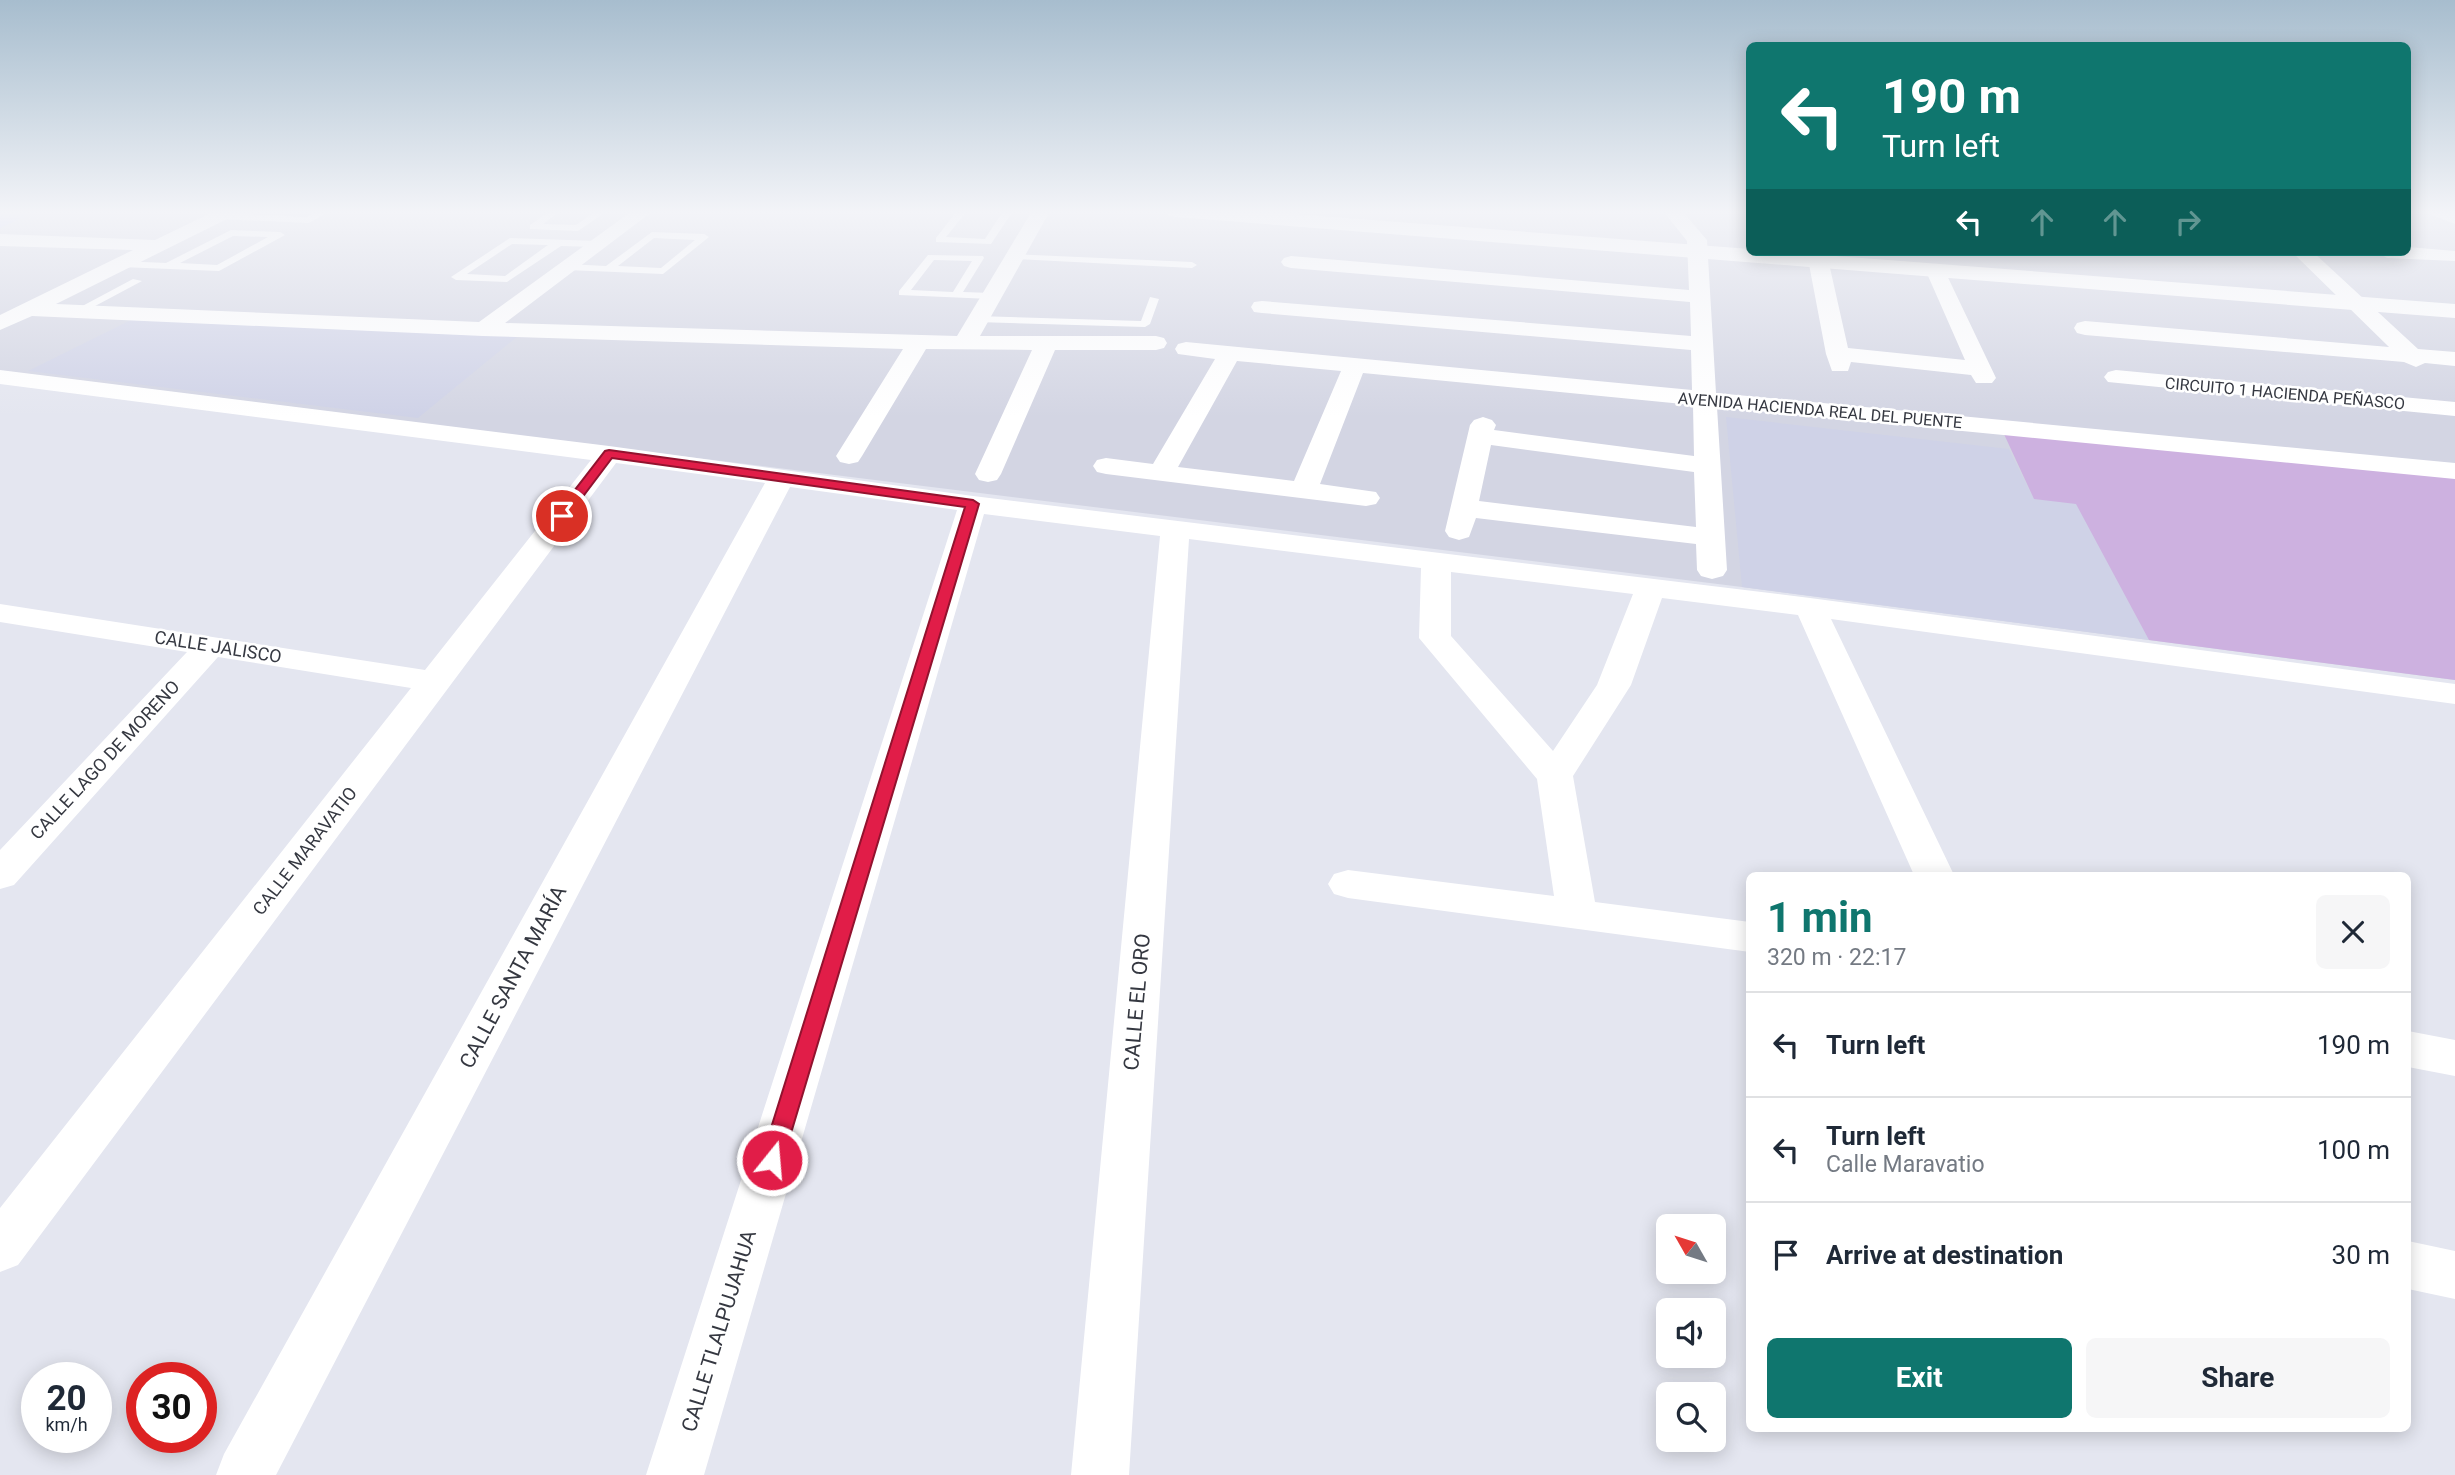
<!DOCTYPE html>
<meta charset="utf-8">
<style>
body{margin:0;font-family:Roboto,sans-serif;background:#f6f6f7;color:#1f2937;height:100vh;display:flex;flex-direction:column;font-size:26px;white-space:nowrap}
*{box-sizing:border-box;margin:0}
p{font-size:23px;color:#747a83}
.icon{flex:none;width:38px;height:38px;fill:none;stroke:currentColor;stroke-width:2;stroke-linecap:round;stroke-linejoin:round}
.map{position:relative;flex:1;overflow:hidden}
.drawer{position:absolute;left:1746px;top:872px;width:665px;height:560px;display:flex;flex-direction:column;background:#fff;border-radius:10px;box-shadow:0 4px 18px #0003}
.drawer>*{flex:none}
.hud{position:absolute;left:1746px;top:42px;width:665px;height:214px;border-radius:10px;box-shadow:0 4px 18px #0003;background:#0f766e;color:#fff;overflow:hidden}
.needle{width:46px;rotate:309deg}
.tools{position:absolute;left:1656px;top:1214px;display:grid;gap:14px}
.tools a{display:grid;place-items:center;width:70px;height:70px;border-radius:10px;background:#fff;box-shadow:0 4px 18px #0003;font-size:35px}
.speed{position:absolute;left:21px;top:1362px;display:flex;gap:14px;font-size:35px;font-weight:700;text-align:center}
.speed>*{display:grid;place-content:center;width:91px;height:91px;border-radius:50%;background:#fff;box-shadow:0 4px 18px #0003;line-height:1}
.speed small{font-size:18px;font-weight:400}
.speed .limit{border:10px solid #d22;background:#fff;color:#111}
.pin{position:absolute;display:grid;place-items:center;width:60px;height:60px;color:#fff;margin:-30px;border:4px solid #fff;border-radius:50%;box-shadow:0 2px 7px #0007}
.me{position:absolute;width:77px;margin:-38px;rotate:17deg;stroke-linejoin:round;filter:drop-shadow(0 0 5px #0008)}
.turn{display:flex;align-items:center;gap:24px;height:147px;padding:0 21px;font-size:32px}
.turn .icon{width:91px;height:91px;stroke-width:2.5}
.turn b{display:block;font-size:49px;line-height:60px}
.lanes{display:flex;align-items:center;height:66px;padding:0 21px;background:#0003;justify-content:center;gap:35px;direction:ltr}
.lanes .off{opacity:.35}
.round{display:grid;place-items:center;flex:none;width:74px;height:74px;border-radius:10px;background:#f6f6f7}
.summary{display:flex;align-items:center;justify-content:space-between;height:119px;padding:0 21px}
h1{font-size:42px;font-weight:700;line-height:52px;color:#0f766e}
.primary-button{display:flex;gap:14px;margin-top:auto;padding:14px 21px}
.primary-button a{flex:1;height:80px;border-radius:10px;background:#0f766e;color:#fff;font-size:28px;font-weight:700;line-height:80px;text-align:center}
.primary-button a+a{background:#f6f6f7;color:#1f2937}
ul{padding:0;list-style:none}
li{display:flex;align-items:center;gap:21px;height:105px;padding:0 21px;border-top:2px solid #e0e1e3}
li div{flex:1}
li b{display:block;font-size:26px}
li em{font-style:normal}
.map>svg:first-child{display:block}
.residential{fill:#d3d5e3}
.education{fill:#cfd2e7}
.green{fill:#cdb1e0}
.lines{fill:none;stroke-linecap:round;stroke-linejoin:round}
.service{fill:#fff;fill-rule:evenodd}
.minor{fill:#fff;fill-rule:evenodd}
.tertiary{fill:#fff;fill-rule:evenodd}
.secondary{fill:#c6caf8;fill-rule:evenodd}
.route{fill:#e11d48;stroke:#92132f;stroke-width:2}
.labels{text-anchor:middle;stroke-width:5;stroke-linejoin:round;paint-order:stroke}
.far-street-label{font-size:16px;fill:#353841;stroke:#fff}
.street-label{font-size:18px;fill:#353841;stroke:#fff}
.near-street-label{font-size:21px;fill:#353841;stroke:#fff}
</style>
<div class="map">
<svg width="2455" height="1475" viewBox="0 0 2455 1475">
<rect width="100%" height="100%" fill="#e4e6f0"/>
<path class="residential" d="M 0,211 L 1750,211 L 1750,252 L 2408,252 L 2408,211 L 2455,211 L 2455,680 L 1742,587 L 0,372 Z"/>
<path class="education" d="M 133,319 L 518,336 L 418,418 L 28,371 Z
M 1726,417 L 2009,449 L 2034,499 L 2076,503 L 2149,640 L 1742,587 Z"/>
<path class="green" d="M 2003,432 L 2455,476 L 2455,680 L 2149,640 L 2076,504 L 2034,499 Z"/>
<g class="lines">
<path class="service" d="M 318,211 L 330,211 L 309,223 L 219,219 L 214,216 L 219,213 L 307,217 Z
M 550,211 L 561,211 L 543,224 L 576,225 L 596,211 L 607,211 L 578,231 L 530,229 L 530,225 Z
M 957,211 L 967,211 L 946,237 L 985,239 L 1003,211 L 1013,211 L 991,244 L 936,242 L 936,238 Z
M 231,230 L 280,232 L 285,235 L 219,271 L 121,267 L 116,264 L 121,261 L 166,263 ZM 233,236 L 268,237 L 217,265 L 180,263 Z
M 652,232 L 704,234 L 709,237 L 663,274 L 567,270 L 562,267 L 567,264 L 606,266 ZM 654,238 L 695,240 L 661,268 L 618,266 Z
M 510,238 L 598,241 L 603,244 L 598,247 L 561,246 L 507,282 L 456,280 L 451,277 ZM 512,244 L 548,245 L 505,276 L 467,274 Z
M 1011,254 L 1192,262 L 1197,265 L 1192,268 L 1014,259 L 1011,258 Z
M 928,255 L 983,256 L 984,258 L 963,292 L 991,293 L 996,296 L 991,299 L 899,295 L 899,291 ZM 934,260 L 972,261 L 953,292 L 911,290 Z
M 133,279 L 142,281 L 82,313 L 73,311 Z
M 1150,297 L 1159,299 L 1150,324 L 1145,327 L 977,322 L 972,319 L 977,316 L 1141,321 Z"/>
<path class="minor" d="M 215,211 L 238,211 L 235,215 L 56,304 L 479,322 L 632,211 L 653,211 L 505,323 L 957,336 L 1032,211 L 1050,211 L 980,336 L 1156,336 L 1164,338 L 1167,343 L 1164,348 L 1156,350 L 1055,350 L 1001,474 L 997,480 L 988,482 L 979,480 L 975,474 L 1032,350 L 926,349 L 862,456 L 858,462 L 849,464 L 840,462 L 836,456 L 903,349 L 483,336 L 32,316 L 0,330 L 0,315 L 133,250 L 0,246 L 0,234 L 155,240 Z
M 1663,211 L 1682,211 L 1707,240 L 1716,393 L 2455,463 L 2455,479 L 1717,407 L 1727,570 L 1723,576 L 1712,579 L 1701,576 L 1697,570 L 1696,544 L 1476,518 L 1469,537 L 1459,540 L 1449,537 L 1445,531 L 1470,425 L 1474,420 L 1483,417 L 1492,420 L 1496,425 L 1494,430 L 1694,456 L 1693,405 L 1363,373 L 1320,484 L 1376,492 L 1380,498 L 1376,504 L 1366,506 L 1106,474 L 1097,472 L 1093,466 L 1097,460 L 1106,458 L 1153,464 L 1215,359 L 1178,354 L 1175,349 L 1178,344 L 1186,342 L 1692,390 L 1691,350 L 1262,313 L 1254,312 L 1251,307 L 1254,302 L 1262,301 L 1691,336 L 1690,302 L 1291,268 L 1284,266 L 1281,262 L 1284,258 L 1291,256 L 1689,290 L 1687,241 ZM 1237,361 L 1341,371 L 1294,481 L 1178,467 ZM 1491,445 L 1694,472 L 1696,527 L 1479,501 Z
M 2429,211 L 2455,211 L 2455,224 L 2432,215 Z
M 2408,247 L 2455,251 L 2455,261 L 2387,258 L 2377,252 L 2408,252 Z
M 2292,252 L 2313,252 L 2418,349 L 2455,352 L 2455,366 L 2425,363 L 2416,367 L 2404,362 L 2085,335 L 2077,333 L 2074,328 L 2077,323 L 2085,321 L 2389,347 Z
M 1818,253 L 1825,255 L 1828,259 L 1848,348 L 1965,360 L 1925,269 L 1928,265 L 1942,265 L 1996,378 L 1992,383 L 1976,383 L 1971,375 L 1851,362 L 1848,371 L 1832,371 L 1826,354 L 1808,259 L 1811,255 Z
M 0,370 L 609,446 L 973,496 L 1810,598 L 2455,684 L 2455,704 L 1831,619 L 1954,875 L 1914,875 L 1798,615 L 1662,598 L 1631,685 L 1573,776 L 1595,902 L 1750,922 L 1750,952 L 1348,898 L 1334,894 L 1328,884 L 1334,874 L 1348,870 L 1554,896 L 1537,779 L 1419,638 L 1421,568 L 1189,539 L 1129,1475 L 1071,1475 L 1160,536 L 984,514 L 704,1475 L 646,1475 L 957,510 L 790,487 L 276,1475 L 216,1475 L 224,1454 L 765,483 L 616,463 L 18,1265 L 0,1272 L 0,1208 L 411,688 L 218,657 L 14,885 L 0,889 L 0,850 L 187,652 L 0,622 L 0,604 L 425,670 L 591,460 L 0,384 ZM 1451,572 L 1633,594 L 1597,685 L 1553,751 L 1451,636 Z
M 2116,370 L 2455,402 L 2455,416 L 2108,382 L 2104,377 L 2108,372 Z
M 2408,1031 L 2455,1040 L 2455,1076 L 2408,1067 Z
M 2408,1241 L 2455,1251 L 2455,1299 L 2408,1289 Z"/>
<path class="tertiary" d="M 1166,211 L 1253,211 L 1750,249 L 1750,252 L 1784,252 L 2455,304 L 2455,318 L 1176,217 L 1169,215 Z"/>
<path class="secondary" d="M 6,211 L 31,211 L 28,215 L 0,228 L 0,214 Z"/>
</g>
<linearGradient id="sky" x2="0" y2="1"><stop stop-color="#a7bdce"/><stop offset="0.51" stop-color="#f3f4f8"/><stop offset="1" stop-color="#f3f4f8" stop-opacity="0"/></linearGradient>
<rect width="2455" height="417" fill="url(#sky)"/>
<path class="route" d="M 609,450 L 973,500 L 979,504 L 783,1160 L 780,1167 L 772,1170 L 764,1167 L 761,1160 L 965,507 L 612,458 L 566,519 L 557,519 L 557,513 L 605,451 Z"/>
<g class="labels">
<g class="far-street-label">
<text transform="translate(2285 393) rotate(5)" y="6">CIRCUITO 1 HACIENDA PEÑASCO</text>
<text transform="translate(1820 410) rotate(5)" y="6">AVENIDA HACIENDA REAL DEL PUENTE</text>
</g>
<g class="street-label">
<text transform="translate(218 647) rotate(9)" y="6">CALLE JALISCO</text>
<text transform="translate(105 760) rotate(-47)" y="6">CALLE LAGO DE MORENO</text>
<text transform="translate(305 851) rotate(-52)" y="6">CALLE MARAVATIO</text>
</g>
<g class="near-street-label">
<text transform="translate(513 977) rotate(-62)" y="7">CALLE SANTA MARÍA</text>
<text transform="translate(1137 1002) rotate(-85)" y="7">CALLE EL ORO</text>
<text transform="translate(719 1331) rotate(-73)" y="7">CALLE TLALPUJAHUA</text>
</g>
</g>
</svg>
<div class="tools">
<a><svg class="needle" viewBox="-14 -14 28 28"><path d="M0-13l5 13h-10z" fill="#e53935"/><path d="M0 13l5-13h-10z" fill="#747a83"/></svg></a>
<a><svg class="icon" aria-label="sound" viewBox="0 0 24 24"><path d="M4 9h4l5-4v14l-5-4H4zM17 9q2 3 0 6"/></svg></a>
<a><svg class="icon" aria-label="search" viewBox="0 0 24 24"><circle cx="10" cy="10" r="6"/><path d="M15 15l6 6"/></svg></a>
</div>
<div class="speed"><div>20<small>km/h</small></div><div class="limit">30</div></div>
<div class="pin" style="left:562px;top:516px;background:#d93025"><svg class="icon" aria-label="arrive" viewBox="0 0 24 24"><path d="M6 21V4h12l-3 4 3 4H6"/></svg></div>
<svg class="me" style="left:772px;top:1160px" viewBox="-20 -20 40 40"><circle r="17" fill="#e11d48" stroke="#fff" stroke-width="3"/><path d="M0-11L8 9 0 5-8 9z" fill="#fff"/></svg>
<div class="hud">
<div class="turn"><svg class="icon" aria-label="left" viewBox="0 0 24 24"><path d="M17 20v-9H6M10 6l-5 5 5 5"/></svg><div><b>190 m</b>Turn left</div></div>
<div class="lanes"><svg class="icon" aria-label="left" viewBox="0 0 24 24"><path d="M17 20v-9H6M10 6l-5 5 5 5"/></svg><svg class="icon off" aria-label="ahead" viewBox="0 0 24 24"><path d="M12 20V5M6 11l6-6 6 6"/></svg><svg class="icon off" aria-label="ahead" viewBox="0 0 24 24"><path d="M12 20V5M6 11l6-6 6 6"/></svg><svg class="icon off" aria-label="right" viewBox="0 0 24 24"><path d="M7 20v-9h11M14 6l5 5-5 5"/></svg></div>
</div>
<section class="drawer">
<div class="summary"><div><h1>1 min</h1><p>320 m · 22:17</p></div><a class="round"><svg class="icon" aria-label="close" viewBox="0 0 24 24"><path d="M6 6l12 12M18 6L6 18"/></svg></a></div>
<ul>
<li><svg class="icon" aria-label="left" viewBox="0 0 24 24"><path d="M17 20v-9H6M10 6l-5 5 5 5"/></svg><div><b>Turn left</b></div><em>190 m</em></li>
<li><svg class="icon" aria-label="left" viewBox="0 0 24 24"><path d="M17 20v-9H6M10 6l-5 5 5 5"/></svg><div><b>Turn left</b><p>Calle Maravatio</p></div><em>100 m</em></li>
<li><svg class="icon" aria-label="arrive" viewBox="0 0 24 24"><path d="M6 21V4h12l-3 4 3 4H6"/></svg><div><b>Arrive at destination</b></div><em>30 m</em></li>
</ul>
<div class="primary-button"><a>Exit</a><a>Share</a></div>
</section>
</div>
